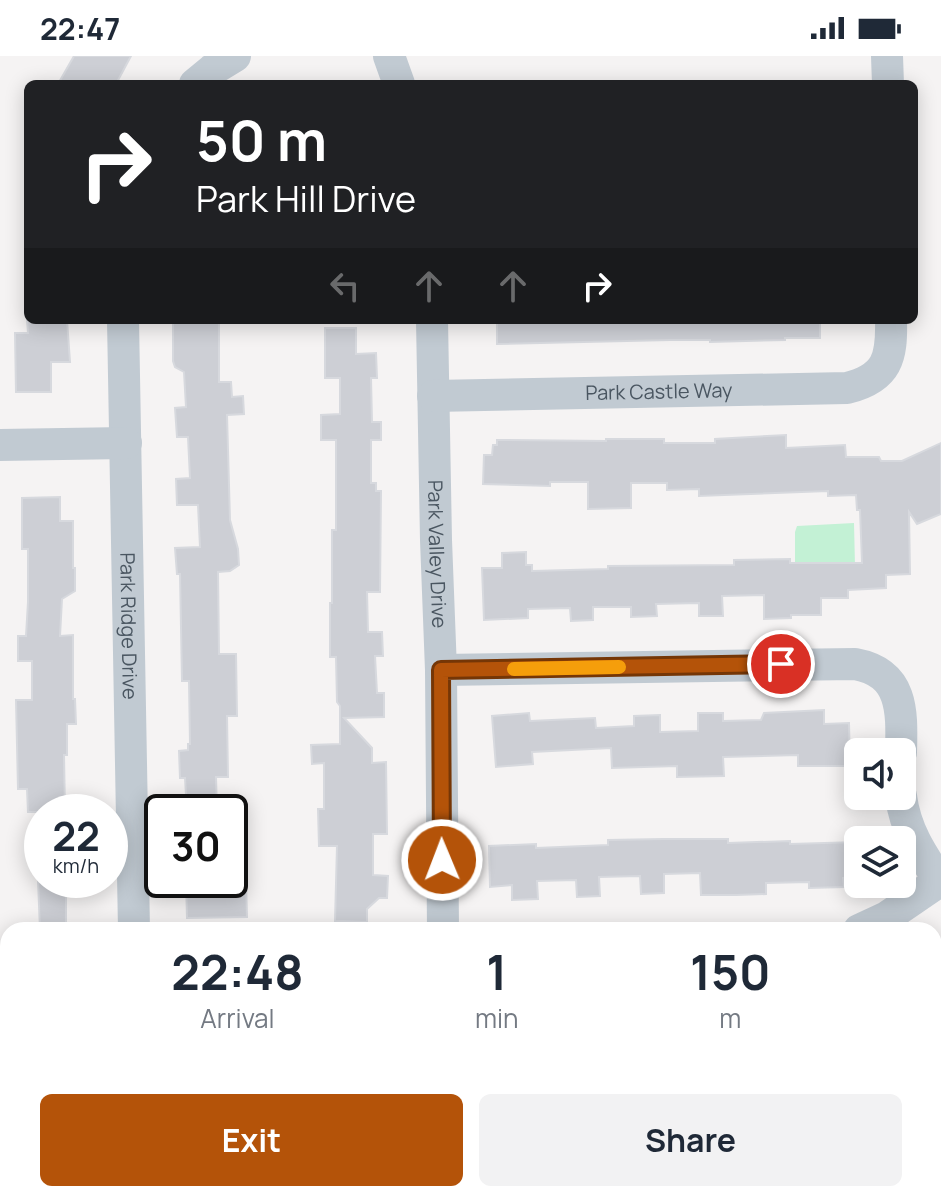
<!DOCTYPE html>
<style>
body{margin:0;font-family:Manrope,sans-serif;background:#f2f2f3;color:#1f2937;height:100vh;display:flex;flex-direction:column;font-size:30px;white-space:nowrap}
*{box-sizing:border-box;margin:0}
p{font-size:26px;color:#747a83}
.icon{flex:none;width:44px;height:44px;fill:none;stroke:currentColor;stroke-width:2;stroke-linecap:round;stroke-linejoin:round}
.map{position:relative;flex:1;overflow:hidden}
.panel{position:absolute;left:0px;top:866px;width:942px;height:280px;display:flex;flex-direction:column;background:#fff;border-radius:24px 24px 0 0;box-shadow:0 4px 20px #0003}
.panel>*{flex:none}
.hud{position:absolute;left:24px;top:24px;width:894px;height:244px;border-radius:12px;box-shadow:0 4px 20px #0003;background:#202124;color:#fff;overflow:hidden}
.tools{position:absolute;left:844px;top:682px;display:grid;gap:16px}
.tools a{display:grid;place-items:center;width:72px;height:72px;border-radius:12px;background:#fff;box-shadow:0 4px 20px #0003;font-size:40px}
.speed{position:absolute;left:24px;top:738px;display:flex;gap:16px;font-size:40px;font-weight:700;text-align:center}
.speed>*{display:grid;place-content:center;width:104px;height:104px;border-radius:50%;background:#fff;box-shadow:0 4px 20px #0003;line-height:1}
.speed small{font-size:20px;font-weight:400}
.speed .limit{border:4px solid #111;border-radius:12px;background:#fff;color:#111}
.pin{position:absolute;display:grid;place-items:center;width:68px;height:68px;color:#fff;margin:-34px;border:4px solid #fff;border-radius:50%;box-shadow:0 2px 8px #0007}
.me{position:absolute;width:88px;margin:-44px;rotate:359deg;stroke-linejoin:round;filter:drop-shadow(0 0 6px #0008)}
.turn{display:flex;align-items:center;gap:28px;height:168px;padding:0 40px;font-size:36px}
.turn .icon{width:104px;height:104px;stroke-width:2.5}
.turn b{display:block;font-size:56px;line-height:68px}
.lanes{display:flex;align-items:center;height:76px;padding:0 40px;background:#0003;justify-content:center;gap:40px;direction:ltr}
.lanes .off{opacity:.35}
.eta{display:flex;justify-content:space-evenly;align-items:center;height:136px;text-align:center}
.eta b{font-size:48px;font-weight:700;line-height:56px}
.primary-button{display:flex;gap:16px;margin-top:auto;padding:16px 40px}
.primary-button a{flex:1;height:92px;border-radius:12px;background:#b45309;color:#fff;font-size:32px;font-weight:700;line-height:92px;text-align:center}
.primary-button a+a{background:#f2f2f3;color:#1f2937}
.status{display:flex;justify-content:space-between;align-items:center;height:56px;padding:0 40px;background:#fff;direction:ltr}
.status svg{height:22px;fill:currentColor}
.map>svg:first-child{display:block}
.green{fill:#c3f1d5}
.building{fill:#cdcfd5;stroke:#d7d9de;stroke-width:2}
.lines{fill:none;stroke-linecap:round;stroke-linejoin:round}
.minor{stroke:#c1cad2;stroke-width:32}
.route-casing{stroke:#753606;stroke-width:20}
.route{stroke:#b45309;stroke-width:14}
.slow{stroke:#f59e0b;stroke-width:14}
.labels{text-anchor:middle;stroke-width:6;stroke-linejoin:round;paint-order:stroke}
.street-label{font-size:20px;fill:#4a5661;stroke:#fff}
</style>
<div class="status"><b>22:47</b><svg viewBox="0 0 49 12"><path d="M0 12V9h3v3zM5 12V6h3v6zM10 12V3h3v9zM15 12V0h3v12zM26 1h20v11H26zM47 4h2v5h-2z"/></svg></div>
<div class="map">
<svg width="941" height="1146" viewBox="0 0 941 1146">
<rect width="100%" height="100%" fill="#f5f3f3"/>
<path class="green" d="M 854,467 L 855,510 L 795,509 L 795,476 L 797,470 Z
M 941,958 L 941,1067 L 934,1067 L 934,960 Z"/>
<path class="building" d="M 74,0 L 131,0 L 116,28 L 58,28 Z
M 27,264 L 67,264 L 70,306 L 51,306 L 51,336 L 16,336 L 15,277 L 28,277 Z
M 173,264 L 219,264 L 219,326 L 231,326 L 232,341 L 243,340 L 244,358 L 227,359 L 230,464 L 238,493 L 239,509 L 230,515 L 218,516 L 219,598 L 236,598 L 237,660 L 227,660 L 228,721 L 216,721 L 217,756 L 187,756 L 185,722 L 180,722 L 179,695 L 188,694 L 188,688 L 190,688 L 189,625 L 182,625 L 180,518 L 177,518 L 175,492 L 200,491 L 198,449 L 177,449 L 176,423 L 190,422 L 188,381 L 177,381 L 175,352 L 186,351 L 184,316 L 175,311 L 173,305 Z
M 497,264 L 820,264 L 820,282 L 785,282 L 785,284 L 710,286 L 710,284 L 670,284 L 497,288 Z
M 325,272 L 356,272 L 356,298 L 376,297 L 377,322 L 371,322 L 372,366 L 381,366 L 381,384 L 371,384 L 371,427 L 376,427 L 376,435 L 381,435 L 380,536 L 367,536 L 368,576 L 382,576 L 383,600 L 375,600 L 377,637 L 384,637 L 384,661 L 344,662 L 372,692 L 372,707 L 386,706 L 387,778 L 373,778 L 373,819 L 388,820 L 387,842 L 379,842 L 367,853 L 367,866 L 335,865 L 337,790 L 319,790 L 318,753 L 324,753 L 324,707 L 312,708 L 311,689 L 340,688 L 340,650 L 337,646 L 336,601 L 330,601 L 330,547 L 332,547 L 332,474 L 336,474 L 336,384 L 321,384 L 321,359 L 340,358 L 340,322 L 325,322 Z
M 786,379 L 786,392 L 845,389 L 846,401 L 879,401 L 881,405 L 902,405 L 941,387 L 941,458 L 917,468 L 909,456 L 910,518 L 886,519 L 886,532 L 848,534 L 848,542 L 821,542 L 821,559 L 791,559 L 791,562 L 764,563 L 764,539 L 722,540 L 723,560 L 699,560 L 699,547 L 656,548 L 657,560 L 631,561 L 631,551 L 593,551 L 593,564 L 571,565 L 570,552 L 528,553 L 528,562 L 484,564 L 482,512 L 502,512 L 502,497 L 526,496 L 526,509 L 532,509 L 532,515 L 608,513 L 608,510 L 734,509 L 734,504 L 790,503 L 790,507 L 862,507 L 860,454 L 857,454 L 856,439 L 828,440 L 828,435 L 699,440 L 699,433 L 667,434 L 667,427 L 631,427 L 631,452 L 588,453 L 588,426 L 550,426 L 550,430 L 483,428 L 484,399 L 492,399 L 493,389 L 497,389 L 497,384 L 606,385 L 606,383 L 664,383 L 664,387 L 715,387 L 715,383 Z
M 60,441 L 60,465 L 73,465 L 73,512 L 75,512 L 75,535 L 62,543 L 60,580 L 73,579 L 73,643 L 75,643 L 76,668 L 67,668 L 67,699 L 64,699 L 65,756 L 28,756 L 27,733 L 18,733 L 16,644 L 32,644 L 32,605 L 18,605 L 18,580 L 26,580 L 28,546 L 28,493 L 22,493 L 22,442 Z
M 824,654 L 824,668 L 849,667 L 850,710 L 798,710 L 798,699 L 723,701 L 724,720 L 677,721 L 677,710 L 612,712 L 611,692 L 532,696 L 533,708 L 496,711 L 492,660 L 529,657 L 530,665 L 595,662 L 596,672 L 634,670 L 634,660 L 660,659 L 660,676 L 698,675 L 698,657 L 723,657 L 723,665 L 761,664 L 764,657 Z
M 663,783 L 728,783 L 728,787 L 790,785 L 790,788 L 858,786 L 858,821 L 843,822 L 844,831 L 809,832 L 809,826 L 766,827 L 766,838 L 736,839 L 701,839 L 700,817 L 664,818 L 664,837 L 641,838 L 640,820 L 599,821 L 600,840 L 577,841 L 576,824 L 537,825 L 538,843 L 512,844 L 512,829 L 490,831 L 489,790 L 536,788 L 536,792 L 608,789 L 608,784 Z
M 38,824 L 66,824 L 66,874 L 40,874 Z
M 186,824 L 246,824 L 247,861 L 187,862 Z"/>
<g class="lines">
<g class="minor">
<path d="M 389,0 L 399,28"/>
<path d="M 887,0 L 888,28"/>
<path d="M 195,28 L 212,14 L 235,0"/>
<path id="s1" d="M 123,264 L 134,874"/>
<path id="s2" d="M 432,264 L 436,484 L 441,614 L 443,874"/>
<path id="s3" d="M 433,340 L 847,332 C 888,322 892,301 891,264"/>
<path d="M 0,389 L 126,387"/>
<path d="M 441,614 L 855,608 C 904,617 902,656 901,696"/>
<path d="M 901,740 C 905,773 921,798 940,825"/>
<path d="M 859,874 L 887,861 L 941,824"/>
<path d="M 221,1138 L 236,1146"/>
<path d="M 447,1138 L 447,1146"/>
</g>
</g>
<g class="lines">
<g class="route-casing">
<path id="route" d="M 442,804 L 441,614 L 781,608"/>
</g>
<use href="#route" class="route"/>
<path class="slow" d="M 514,613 L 619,611"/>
</g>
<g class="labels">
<g class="street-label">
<text dy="7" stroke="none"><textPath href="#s3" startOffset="226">Park Castle Way</textPath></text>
<text dy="7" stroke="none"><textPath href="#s2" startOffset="234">Park Valley Drive</textPath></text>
<text dy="7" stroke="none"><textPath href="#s1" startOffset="306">Park Ridge Drive</textPath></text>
</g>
</g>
</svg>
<div class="tools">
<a><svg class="icon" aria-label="sound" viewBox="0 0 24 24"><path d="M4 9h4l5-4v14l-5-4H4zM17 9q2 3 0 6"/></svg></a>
<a><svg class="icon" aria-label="layers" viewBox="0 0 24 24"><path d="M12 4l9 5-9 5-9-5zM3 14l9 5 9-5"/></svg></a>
</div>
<div class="speed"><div>22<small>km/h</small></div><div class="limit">30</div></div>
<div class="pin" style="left:781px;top:608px;background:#d93025"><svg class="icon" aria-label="arrive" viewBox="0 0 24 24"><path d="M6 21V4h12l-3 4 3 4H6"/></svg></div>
<svg class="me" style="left:442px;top:804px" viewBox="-20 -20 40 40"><circle r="17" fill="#b45309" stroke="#fff" stroke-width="3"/><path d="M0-11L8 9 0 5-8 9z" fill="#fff"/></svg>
<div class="hud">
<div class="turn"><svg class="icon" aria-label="right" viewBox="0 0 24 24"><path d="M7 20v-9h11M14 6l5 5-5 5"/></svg><div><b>50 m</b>Park Hill Drive</div></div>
<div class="lanes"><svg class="icon off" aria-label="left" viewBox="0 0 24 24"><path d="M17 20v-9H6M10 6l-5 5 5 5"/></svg><svg class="icon off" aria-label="ahead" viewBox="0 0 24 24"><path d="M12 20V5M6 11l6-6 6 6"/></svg><svg class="icon off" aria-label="ahead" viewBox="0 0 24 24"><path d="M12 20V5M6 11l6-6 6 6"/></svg><svg class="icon" aria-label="right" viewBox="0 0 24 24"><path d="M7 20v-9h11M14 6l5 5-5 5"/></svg></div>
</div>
<section class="panel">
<div class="eta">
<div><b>22:48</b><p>Arrival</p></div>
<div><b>1</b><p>min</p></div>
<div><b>150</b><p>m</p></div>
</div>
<div class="primary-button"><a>Exit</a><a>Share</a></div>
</section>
</div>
